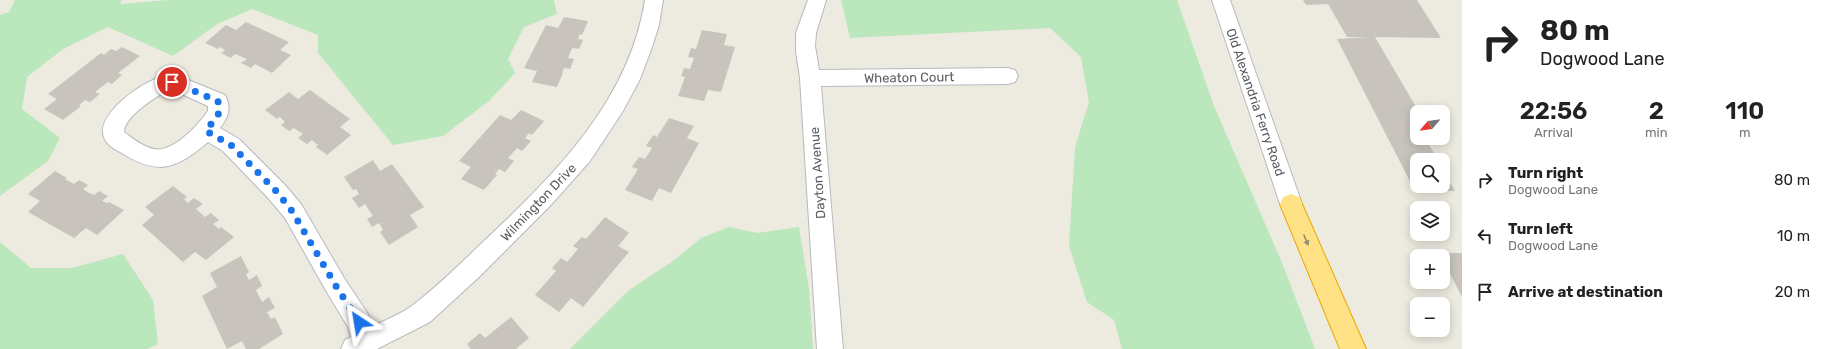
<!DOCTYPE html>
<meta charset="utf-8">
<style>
body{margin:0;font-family:Rubik,sans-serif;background:#f6f6f6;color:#222;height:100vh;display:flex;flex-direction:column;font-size:15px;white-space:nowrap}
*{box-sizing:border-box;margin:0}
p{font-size:13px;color:#767676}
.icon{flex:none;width:22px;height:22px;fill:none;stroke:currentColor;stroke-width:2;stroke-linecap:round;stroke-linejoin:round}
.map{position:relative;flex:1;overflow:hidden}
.side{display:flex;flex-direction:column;background:#fff;width:360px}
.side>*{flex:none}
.hud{background:#fff;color:#222;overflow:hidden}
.needle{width:26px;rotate:241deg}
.tools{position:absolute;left:1410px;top:105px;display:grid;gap:8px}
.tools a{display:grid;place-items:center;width:40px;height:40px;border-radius:8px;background:#fff;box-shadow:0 2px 10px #0003;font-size:20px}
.pin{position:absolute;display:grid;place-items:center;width:34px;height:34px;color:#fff;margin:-17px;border:2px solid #fff;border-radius:50%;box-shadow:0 1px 4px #0007}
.me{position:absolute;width:44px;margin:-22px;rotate:327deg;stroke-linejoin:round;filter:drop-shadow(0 0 3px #0008)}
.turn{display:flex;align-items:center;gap:14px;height:84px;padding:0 12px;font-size:18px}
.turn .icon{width:52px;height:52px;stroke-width:2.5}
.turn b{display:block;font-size:28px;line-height:34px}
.eta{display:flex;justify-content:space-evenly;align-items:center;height:68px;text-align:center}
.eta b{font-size:24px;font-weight:600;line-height:28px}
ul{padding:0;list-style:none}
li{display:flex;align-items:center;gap:12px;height:56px;padding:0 12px}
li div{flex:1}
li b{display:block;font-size:15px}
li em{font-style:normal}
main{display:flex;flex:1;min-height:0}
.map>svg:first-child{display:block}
.green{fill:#bae7bb}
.building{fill:#c8c4bd}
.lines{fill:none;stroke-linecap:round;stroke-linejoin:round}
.minor-casing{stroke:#b6b9be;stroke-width:2}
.secondary-casing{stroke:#b6bac0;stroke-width:2}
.motorway-casing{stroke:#eda700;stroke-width:2}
.minor{fill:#fff;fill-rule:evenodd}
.secondary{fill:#fff;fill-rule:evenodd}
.motorway{fill:#ffe285;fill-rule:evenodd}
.oneway{fill:#938c6e}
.route{stroke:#1a73e8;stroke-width:7;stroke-dasharray:0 12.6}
.labels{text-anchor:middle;stroke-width:3;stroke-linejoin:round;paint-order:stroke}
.street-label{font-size:13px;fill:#595d62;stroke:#fff}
</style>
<main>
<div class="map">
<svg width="1462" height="349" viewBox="0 0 1462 349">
<rect width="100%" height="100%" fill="#edeae0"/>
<path class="green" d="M 15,0 L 122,0 L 120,4 L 169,0 L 554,0 L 557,14 L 524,27 L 508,59 L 515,73 L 489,101 L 443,136 L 393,145 L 318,53 L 318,35 L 252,9 L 217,24 L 173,56 L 108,27 L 63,49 L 27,77 L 22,109 L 60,138 L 48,161 L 0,196 L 0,15 L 9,12 Z
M 841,0 L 1177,0 L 1214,106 L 1283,265 L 1315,349 L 1122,349 L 1114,320 L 1087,302 L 1069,246 L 1075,147 L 1089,102 L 1081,57 L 1050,28 L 850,38 Z
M 729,227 L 757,233 L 799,227 L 809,289 L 813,349 L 570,349 L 629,290 L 673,261 L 701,238 Z
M 0,242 L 31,268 L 72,268 L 123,254 L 153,300 L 158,344 L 147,349 L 0,349 Z"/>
<path class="building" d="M 1303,0 L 1417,0 L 1441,38 L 1375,37 L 1419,112 L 1417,112 L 1417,114 L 1412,114 L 1417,123 L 1417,138 L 1425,138 L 1438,160 L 1417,160 L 1417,186 L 1443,186 L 1443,170 L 1455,191 L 1415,191 L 1337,39 L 1368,37 L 1347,37 L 1328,4 L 1306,5 Z
M 564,17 L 588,21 L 582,35 L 580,34 L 578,39 L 583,40 L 579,49 L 572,48 L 568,58 L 574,59 L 570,69 L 564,68 L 562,73 L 563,73 L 557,87 L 532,82 L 537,71 L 524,68 L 546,25 L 558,28 Z
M 246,22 L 289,42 L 280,50 L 291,55 L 272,73 L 255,64 L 251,68 L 241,63 L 247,59 L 235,54 L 231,58 L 221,53 L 225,50 L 220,47 L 218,49 L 205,43 L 226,25 L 236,30 Z
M 702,30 L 727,34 L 724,45 L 735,47 L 721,92 L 708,90 L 704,101 L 678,96 L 685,77 L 681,76 L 684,68 L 690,69 L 694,58 L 688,57 L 691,48 L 696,49 Z
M 122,47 L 140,56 L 118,73 L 122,75 L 112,84 L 108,82 L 95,92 L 100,94 L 90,102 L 85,100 L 79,105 L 81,106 L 63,120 L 44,109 L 57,99 L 48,94 L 101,53 L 104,55 L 111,49 L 116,51 Z
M 310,90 L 350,119 L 340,127 L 351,135 L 327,155 L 316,147 L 318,145 L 312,140 L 307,144 L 298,138 L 303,134 L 294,128 L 289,131 L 281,125 L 285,122 L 280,117 L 277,119 L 265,110 L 289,92 L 298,99 Z
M 521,110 L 544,121 L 532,135 L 529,133 L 525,138 L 531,141 L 522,151 L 517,148 L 508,158 L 514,161 L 505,172 L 499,169 L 495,174 L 497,175 L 484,190 L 461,179 L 471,167 L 459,161 L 500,115 L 511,120 Z
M 669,118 L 694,126 L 687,138 L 699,143 L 671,193 L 659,188 L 652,201 L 625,190 L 638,169 L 632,167 L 639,157 L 645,159 L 652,148 L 646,146 L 653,135 L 657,137 Z
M 373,160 L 380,171 L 392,164 L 424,207 L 410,215 L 418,227 L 389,245 L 380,232 L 383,230 L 379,223 L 372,227 L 367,219 L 373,216 L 365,204 L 359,208 L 352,198 L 359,194 L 356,189 L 353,190 L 344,177 Z
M 55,171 L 67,178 L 65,179 L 74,184 L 79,180 L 88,185 L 83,189 L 89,193 L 94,195 L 99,191 L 108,196 L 102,201 L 107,203 L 109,202 L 124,210 L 97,235 L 86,228 L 74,238 L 28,212 L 40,201 L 28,194 Z
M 173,186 L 187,197 L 184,199 L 188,203 L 194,198 L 203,204 L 196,209 L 205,217 L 211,213 L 219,220 L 213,224 L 219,229 L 221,227 L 234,237 L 206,260 L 195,252 L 183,262 L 142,225 L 154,215 L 145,207 Z
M 605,217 L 629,233 L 618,246 L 629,252 L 583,307 L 571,298 L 559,312 L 535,295 L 556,271 L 552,268 L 561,258 L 567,262 L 578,249 L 573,246 L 582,237 L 586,239 Z
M 1439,253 L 1462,253 L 1462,297 L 1443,260 L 1443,256 Z
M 241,256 L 249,272 L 246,274 L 249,280 L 257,275 L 262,286 L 256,290 L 262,302 L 269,297 L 275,308 L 267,312 L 271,319 L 275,317 L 283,334 L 259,349 L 246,349 L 242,341 L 227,349 L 202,296 L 217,287 L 210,273 Z
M 511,317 L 529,338 L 516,349 L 471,349 L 467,344 L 480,333 L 485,338 Z"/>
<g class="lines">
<g class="minor-casing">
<path id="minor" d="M 645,0 L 663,0 L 659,25 L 651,50 L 640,79 L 623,111 L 590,161 L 550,206 L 479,277 L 430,322 L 377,349 L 341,349 L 345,340 L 351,337 L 348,327 L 328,294 L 285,218 L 269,199 L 223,151 L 208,142 C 175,170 158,176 120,152 C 112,148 104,143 103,133 C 100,109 155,71 176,75 L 225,95 C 232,109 228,117 220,128 L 239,139 L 285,185 L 301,204 L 344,278 L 368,314 L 373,326 C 386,320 401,314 413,305 C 438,286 460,264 483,242 C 554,175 629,102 645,0 ZM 169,90 L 175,91 L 208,106 L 208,111 C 198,125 173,153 154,149 C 143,147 132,138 124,132 C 124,117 156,96 169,90 Z
M 808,0 L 826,0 L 816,33 L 815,46 L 819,70 L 1008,68 L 1015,70 L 1018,76 L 1015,82 L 1008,84 L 821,86 L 843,349 L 817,349 L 800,78 L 796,52 L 796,33 Z"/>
</g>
<g class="secondary-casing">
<path id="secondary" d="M 1212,0 L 1230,0 L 1302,204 L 1299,211 L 1291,214 L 1283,211 L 1280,204 Z"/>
</g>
<g class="motorway-casing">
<path id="motorway" d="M 1291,194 L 1299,197 L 1302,204 L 1366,349 L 1340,349 L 1280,204 L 1283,197 Z"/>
</g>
<use href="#minor" class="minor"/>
<use href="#secondary" class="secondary"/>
<use href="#motorway" class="motorway"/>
</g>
<defs><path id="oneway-solid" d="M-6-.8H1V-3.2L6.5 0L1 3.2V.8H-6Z"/></defs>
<use class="oneway" href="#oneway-solid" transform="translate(1306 240) rotate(67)"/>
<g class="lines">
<path class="route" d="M 172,82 L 218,101 L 219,113 L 206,131 L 231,145 L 277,192 L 292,211 L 336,286 L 359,322"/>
</g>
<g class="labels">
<g class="street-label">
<text transform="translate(909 77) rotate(-1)" y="5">Wheaton Court</text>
<text transform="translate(1256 102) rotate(71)" y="5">Old Alexandria Ferry Road</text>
<text transform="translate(817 173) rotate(-94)" y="5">Dayton Avenue</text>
<text transform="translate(538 202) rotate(-46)" y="5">Wilmington Drive</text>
</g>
</g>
</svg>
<div class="tools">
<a><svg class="needle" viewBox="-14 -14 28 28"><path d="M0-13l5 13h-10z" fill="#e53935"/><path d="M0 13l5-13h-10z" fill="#767676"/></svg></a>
<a><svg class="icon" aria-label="search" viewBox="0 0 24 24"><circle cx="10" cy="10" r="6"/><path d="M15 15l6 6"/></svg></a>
<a><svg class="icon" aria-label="layers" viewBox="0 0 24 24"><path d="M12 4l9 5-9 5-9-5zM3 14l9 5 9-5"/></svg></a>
<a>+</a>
<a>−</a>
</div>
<div class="pin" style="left:172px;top:82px;background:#d93025"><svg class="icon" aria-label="arrive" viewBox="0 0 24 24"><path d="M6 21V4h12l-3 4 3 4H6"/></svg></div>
<svg class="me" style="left:359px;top:322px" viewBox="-20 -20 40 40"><path d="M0-17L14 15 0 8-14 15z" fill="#1a73e8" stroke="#fff" stroke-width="4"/></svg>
</div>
<section class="side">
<div class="hud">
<div class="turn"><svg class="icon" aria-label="right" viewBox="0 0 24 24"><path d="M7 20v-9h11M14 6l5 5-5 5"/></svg><div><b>80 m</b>Dogwood Lane</div></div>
</div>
<div class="eta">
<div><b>22:56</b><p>Arrival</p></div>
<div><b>2</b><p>min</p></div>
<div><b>110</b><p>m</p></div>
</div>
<ul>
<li><svg class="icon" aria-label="right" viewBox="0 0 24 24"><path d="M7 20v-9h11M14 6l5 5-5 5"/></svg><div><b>Turn right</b><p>Dogwood Lane</p></div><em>80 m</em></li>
<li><svg class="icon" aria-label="left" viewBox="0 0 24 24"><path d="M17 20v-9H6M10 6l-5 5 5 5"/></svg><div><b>Turn left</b><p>Dogwood Lane</p></div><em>10 m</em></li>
<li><svg class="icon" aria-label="arrive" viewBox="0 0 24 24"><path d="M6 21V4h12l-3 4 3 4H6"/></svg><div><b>Arrive at destination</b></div><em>20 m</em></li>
</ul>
</section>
</main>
